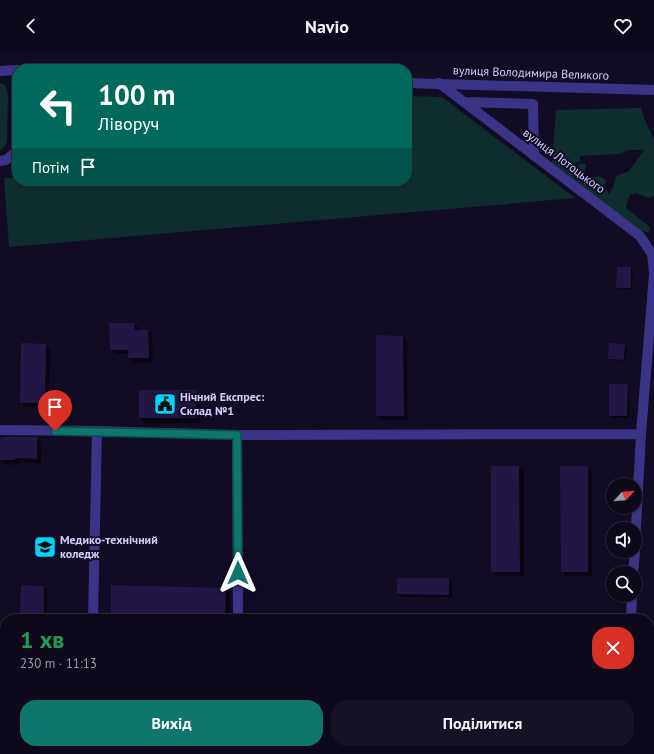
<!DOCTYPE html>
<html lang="uk">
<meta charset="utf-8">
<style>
body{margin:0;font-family:"PT Sans",sans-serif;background:#161223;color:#f1f3f6;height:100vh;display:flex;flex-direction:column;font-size:15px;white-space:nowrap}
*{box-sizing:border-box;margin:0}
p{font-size:13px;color:#9a9aa2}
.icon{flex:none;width:22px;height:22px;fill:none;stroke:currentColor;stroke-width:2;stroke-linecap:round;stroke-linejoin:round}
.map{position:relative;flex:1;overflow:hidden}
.panel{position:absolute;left:0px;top:562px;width:654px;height:140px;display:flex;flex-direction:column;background:#0d091a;border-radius:16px 16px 0 0;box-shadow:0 1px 3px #0004,0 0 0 1px #2d2a39}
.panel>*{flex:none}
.guide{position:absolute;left:12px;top:12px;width:400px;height:122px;border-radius:16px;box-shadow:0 1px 3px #0004,0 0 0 1px #2d2a39;background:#00695c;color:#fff;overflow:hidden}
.needle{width:26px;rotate:64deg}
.buttons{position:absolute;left:606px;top:426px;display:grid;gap:8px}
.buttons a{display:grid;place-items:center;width:36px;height:36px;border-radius:50%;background:#0d091a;box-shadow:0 1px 3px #0004,0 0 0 1px #2d2a39;font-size:20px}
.pin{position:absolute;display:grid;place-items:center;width:34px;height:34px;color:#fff;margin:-41px -17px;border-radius:50% 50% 50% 0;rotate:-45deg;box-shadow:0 0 4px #0007}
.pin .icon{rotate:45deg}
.me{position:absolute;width:44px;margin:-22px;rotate:0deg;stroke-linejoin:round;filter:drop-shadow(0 0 3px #0008)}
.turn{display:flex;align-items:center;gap:14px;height:84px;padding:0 20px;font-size:18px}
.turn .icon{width:52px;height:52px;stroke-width:2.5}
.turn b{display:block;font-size:28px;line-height:34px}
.then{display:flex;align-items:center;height:38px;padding:0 20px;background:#0003;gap:8px;font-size:15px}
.round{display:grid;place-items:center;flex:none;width:42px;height:42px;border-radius:16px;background:#161223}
.head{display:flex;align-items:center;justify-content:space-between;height:68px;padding:0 20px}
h1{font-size:24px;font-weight:800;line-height:30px;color:#1e9e55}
.action{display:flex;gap:8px;margin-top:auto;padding:8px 20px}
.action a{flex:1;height:46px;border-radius:16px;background:#0f766e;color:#fff;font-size:16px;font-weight:800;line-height:46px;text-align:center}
.action a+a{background:#161223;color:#f1f3f6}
header{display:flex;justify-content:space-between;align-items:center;height:52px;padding:0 20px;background:#0d091a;font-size:18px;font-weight:800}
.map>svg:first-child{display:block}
.green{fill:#0e2d2d;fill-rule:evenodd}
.shadow{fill:#0007}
.building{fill:#221645}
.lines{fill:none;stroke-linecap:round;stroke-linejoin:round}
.minor{stroke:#3a3386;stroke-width:10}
.route-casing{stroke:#0a4d48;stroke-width:10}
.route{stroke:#0f766e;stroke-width:7}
.labels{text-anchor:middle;stroke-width:4;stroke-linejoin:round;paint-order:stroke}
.street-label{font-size:12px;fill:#d5cdff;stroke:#110c23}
.poi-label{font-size:12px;font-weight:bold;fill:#d5cdff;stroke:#110c23;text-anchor:start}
</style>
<header><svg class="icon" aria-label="back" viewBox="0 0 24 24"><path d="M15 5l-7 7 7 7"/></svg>Navio<svg class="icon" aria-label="heart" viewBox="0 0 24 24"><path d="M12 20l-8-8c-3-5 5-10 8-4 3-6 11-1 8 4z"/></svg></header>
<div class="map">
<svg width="654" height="702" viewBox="0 0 654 702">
<rect width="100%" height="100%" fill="#110c23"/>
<path class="green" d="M 0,31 L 5,33 L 8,42 L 7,90 L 4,95 L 0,98 Z
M 407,44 L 442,45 L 575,146 L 9,195 L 4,126 L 17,126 L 17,129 L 407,129 Z
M 641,56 L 644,66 L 654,88 L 654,144 L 648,146 L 636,141 L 630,143 L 626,153 L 627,157 L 650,175 L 649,181 L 639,178 L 552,110 L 556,58 ZM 629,98 L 644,98 L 629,119 L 616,124 L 613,136 L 609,142 L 604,136 L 606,128 L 599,124 L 583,130 L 575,125 L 585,119 L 586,112 L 580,112 L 572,117 L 560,108 L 566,105 L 574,112 L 580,109 L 580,104 L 620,102 Z"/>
<path class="shadow" d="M 13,62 L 17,62 L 17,83 L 13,80 Z
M 631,216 L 633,218 L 632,238 L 619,237 L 617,235 Z
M 134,272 L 139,276 L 139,279 L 148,279 L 152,283 L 153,310 L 134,311 L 129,306 L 129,302 L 115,302 L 111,298 Z
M 403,285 L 407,290 L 408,368 L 381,368 L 377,364 Z
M 45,293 L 50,297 L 49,355 L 25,355 L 21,350 Z
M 625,293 L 627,295 L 626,309 L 611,308 L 609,306 Z
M 627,333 L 629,335 L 629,366 L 612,366 L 610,364 Z
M 195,339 L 200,344 L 200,371 L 145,371 L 140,366 Z
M 37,386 L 41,391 L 41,411 L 21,410 L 18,413 L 4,412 L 0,408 L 0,388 Z
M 492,415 L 519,415 L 524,420 L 524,524 L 497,524 L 492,519 Z
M 587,415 L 592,420 L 592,524 L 567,524 L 562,519 Z
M 449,527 L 452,530 L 452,545 L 401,545 L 398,542 Z
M 44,535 L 47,538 L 47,567 L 21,567 Z
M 226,537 L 230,542 L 230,567 L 116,566 L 112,562 Z
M 651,612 L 654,612 L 654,631 L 650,628 Z
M 649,687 L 654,687 L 654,702 L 640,702 L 640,697 L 649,697 Z
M 306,697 L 348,697 L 348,700 L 337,700 L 337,702 L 306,702 Z
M 556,697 L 576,697 L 576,700 L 557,700 Z"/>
<path class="building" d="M 617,215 L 631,215 L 631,236 L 616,236 Z
M 109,271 L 134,271 L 135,278 L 148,278 L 149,306 L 128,306 L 128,298 L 110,298 Z
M 376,283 L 403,284 L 404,364 L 376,364 Z
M 21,291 L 46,292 L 45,351 L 20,351 Z
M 609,291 L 625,292 L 624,308 L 608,307 Z
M 609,332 L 628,332 L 627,364 L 609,364 Z
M 139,338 L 196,338 L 196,366 L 139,366 Z
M 3,385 L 37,385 L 37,407 L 17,406 L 13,408 L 0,408 L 0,387 Z
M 491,414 L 519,414 L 520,520 L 491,520 Z
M 560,414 L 588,414 L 588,520 L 561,520 Z
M 397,526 L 449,526 L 449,543 L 397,542 Z
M 21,533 L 44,534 L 44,567 L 20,567 Z
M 111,533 L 226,536 L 225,565 L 111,562 Z"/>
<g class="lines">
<path class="minor" d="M 0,19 L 17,18
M 407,31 L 654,38
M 439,31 L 640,184 L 652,202 L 654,220
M 464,50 L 533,52 L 534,104
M 0,109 L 6,108 L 17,99
M 0,378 L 97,379 L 93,567
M 97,379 L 237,383 L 641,382
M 237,383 L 238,567
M 635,493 L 641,382 L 654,222
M 633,521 L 635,499
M 631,567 L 632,543
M 649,642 L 654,641
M 239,697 L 239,702
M 92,702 L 92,697
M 173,702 L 174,697
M 454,702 L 454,698
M 611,702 L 611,697"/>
</g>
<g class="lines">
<g class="route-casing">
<path id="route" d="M 55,379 L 237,383 L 238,521"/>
</g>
<use href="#route" class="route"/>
</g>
<defs>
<g id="civic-square" transform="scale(1.15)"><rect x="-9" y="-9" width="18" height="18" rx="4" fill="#00d4f8" stroke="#110c23"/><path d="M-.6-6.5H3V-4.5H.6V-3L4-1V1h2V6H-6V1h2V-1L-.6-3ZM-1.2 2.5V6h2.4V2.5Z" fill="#111"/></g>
<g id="university-square" transform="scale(1.15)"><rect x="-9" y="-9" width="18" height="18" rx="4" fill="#00d4f8" stroke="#110c23"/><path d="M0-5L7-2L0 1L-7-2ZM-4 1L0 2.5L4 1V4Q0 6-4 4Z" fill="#111"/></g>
</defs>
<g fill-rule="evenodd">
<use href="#civic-square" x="165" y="352"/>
<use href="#university-square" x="45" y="495"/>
</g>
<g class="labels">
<g class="street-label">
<text transform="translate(531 21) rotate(2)" y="4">вулиця Володимира Великого</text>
<text transform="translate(564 109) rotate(37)" y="4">вулиця Лотоцького</text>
</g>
<g class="poi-label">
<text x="180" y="349">Нічний Експрес:<tspan x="180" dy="14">Склад №1</tspan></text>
<text x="60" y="492">Медико-технічний<tspan x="60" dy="14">коледж</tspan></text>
</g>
</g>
</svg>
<div class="buttons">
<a><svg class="needle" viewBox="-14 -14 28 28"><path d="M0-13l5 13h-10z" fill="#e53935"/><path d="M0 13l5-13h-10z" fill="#9a9aa2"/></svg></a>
<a><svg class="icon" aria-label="sound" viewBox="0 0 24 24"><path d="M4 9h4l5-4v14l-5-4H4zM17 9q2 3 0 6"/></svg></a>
<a><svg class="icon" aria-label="search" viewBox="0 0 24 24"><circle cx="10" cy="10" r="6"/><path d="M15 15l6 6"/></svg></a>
</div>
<div class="pin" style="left:55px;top:379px;background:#d93025"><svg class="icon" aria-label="arrive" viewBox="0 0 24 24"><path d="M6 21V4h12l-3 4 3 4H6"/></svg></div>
<svg class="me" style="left:238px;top:521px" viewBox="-20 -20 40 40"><path d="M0-17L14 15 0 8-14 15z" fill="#0f766e" stroke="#fff" stroke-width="4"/></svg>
<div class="guide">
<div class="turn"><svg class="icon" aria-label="left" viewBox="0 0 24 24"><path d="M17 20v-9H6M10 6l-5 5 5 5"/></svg><div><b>100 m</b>Ліворуч</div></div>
<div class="then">Потім<svg class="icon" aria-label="arrive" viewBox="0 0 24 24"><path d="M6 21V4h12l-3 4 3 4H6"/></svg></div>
</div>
<section class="panel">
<div class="head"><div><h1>1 хв</h1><p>230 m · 11:13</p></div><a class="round" style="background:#d93025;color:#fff"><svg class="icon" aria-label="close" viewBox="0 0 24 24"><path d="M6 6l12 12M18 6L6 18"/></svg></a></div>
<div class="action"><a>Вихід</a><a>Поділитися</a></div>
</section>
</div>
